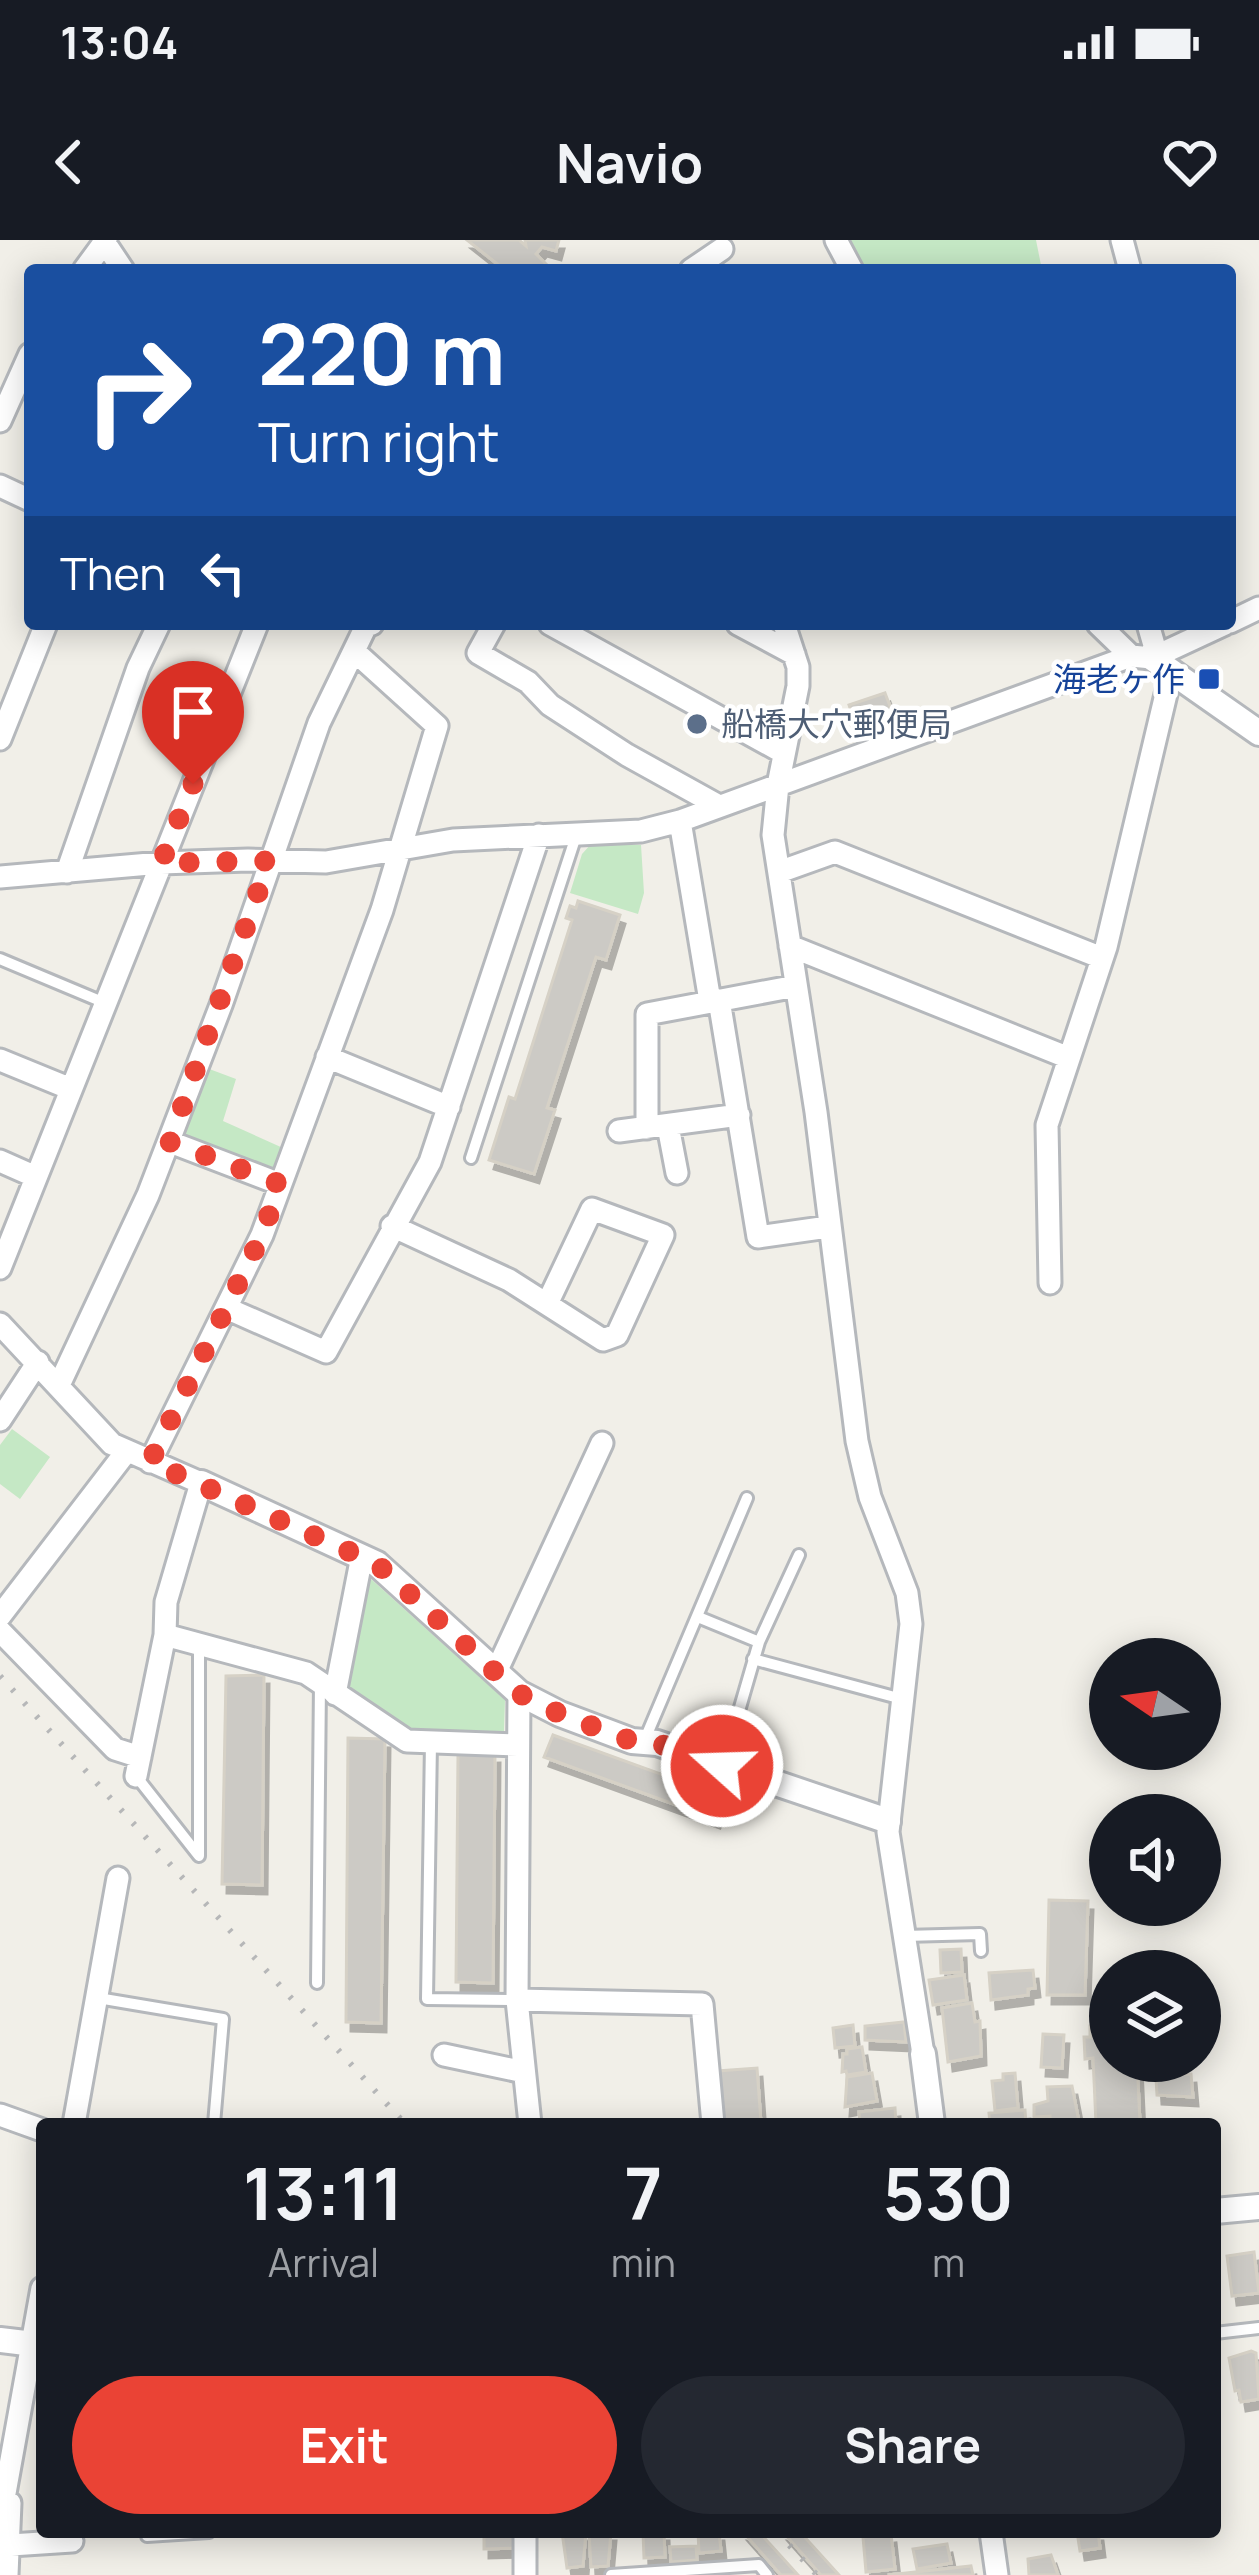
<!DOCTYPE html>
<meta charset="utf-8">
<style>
body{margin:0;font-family:Manrope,"Noto Sans JP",sans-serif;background:#242831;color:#f1f3f6;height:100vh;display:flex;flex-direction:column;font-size:45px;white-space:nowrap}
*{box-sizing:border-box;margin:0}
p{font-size:39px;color:#9ea1a6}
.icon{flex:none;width:66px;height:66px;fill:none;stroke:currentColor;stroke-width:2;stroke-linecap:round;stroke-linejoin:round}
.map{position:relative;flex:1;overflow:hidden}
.drawer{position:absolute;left:36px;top:1878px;width:1185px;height:420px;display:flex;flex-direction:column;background:#171b24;border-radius:12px;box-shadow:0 6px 30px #0003}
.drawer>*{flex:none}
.top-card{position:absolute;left:24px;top:24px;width:1212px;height:366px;border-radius:12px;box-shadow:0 6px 30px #0003;background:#1a4fa0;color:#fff;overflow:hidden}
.needle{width:78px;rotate:283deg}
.fabs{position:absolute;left:1089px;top:1398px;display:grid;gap:24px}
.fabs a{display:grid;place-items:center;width:132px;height:132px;border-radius:50%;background:#171b24;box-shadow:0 6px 30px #0003;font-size:60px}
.pin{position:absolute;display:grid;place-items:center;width:102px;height:102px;color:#fff;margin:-123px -51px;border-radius:50% 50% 50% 0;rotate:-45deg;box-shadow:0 0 12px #0007}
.pin .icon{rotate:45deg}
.me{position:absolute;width:132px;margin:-66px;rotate:290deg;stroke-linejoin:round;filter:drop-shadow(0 0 9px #0008)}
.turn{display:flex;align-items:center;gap:42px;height:252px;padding:0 36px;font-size:54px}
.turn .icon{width:156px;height:156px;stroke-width:2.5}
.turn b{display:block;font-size:84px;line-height:102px}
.then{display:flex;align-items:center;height:114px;padding:0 36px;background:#0003;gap:24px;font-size:45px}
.eta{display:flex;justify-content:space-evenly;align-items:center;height:204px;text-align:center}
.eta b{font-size:72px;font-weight:700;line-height:84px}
.action{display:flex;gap:24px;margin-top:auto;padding:24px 36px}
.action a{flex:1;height:138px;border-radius:72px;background:#ea4335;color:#fff;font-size:48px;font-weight:700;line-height:138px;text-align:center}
.action a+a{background:#242831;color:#f1f3f6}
.status{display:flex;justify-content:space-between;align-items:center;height:84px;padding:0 60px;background:#171b24;direction:ltr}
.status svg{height:33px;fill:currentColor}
header{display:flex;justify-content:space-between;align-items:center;height:156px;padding:0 36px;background:#171b24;font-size:54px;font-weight:700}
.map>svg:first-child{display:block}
.green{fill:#c5e8c5}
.building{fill:#cccac5;stroke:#d6d1c6;stroke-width:3;filter:url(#shadow)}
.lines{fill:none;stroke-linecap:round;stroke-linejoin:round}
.service-casing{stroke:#b5b8bc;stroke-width:16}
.minor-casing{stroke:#b5b8bc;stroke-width:27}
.tertiary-casing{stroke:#b5b8bc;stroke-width:30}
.service{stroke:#fff;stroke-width:10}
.minor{stroke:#fff;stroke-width:21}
.tertiary{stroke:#fff;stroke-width:24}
.rail{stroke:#b6b7b8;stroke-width:6;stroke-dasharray:3 15;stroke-linecap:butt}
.route{stroke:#ea4335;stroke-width:21;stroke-dasharray:0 37.8}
.transit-dot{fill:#1a4fb4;stroke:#fff;stroke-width:4.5}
.service-dot{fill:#5c6f8a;stroke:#fff;stroke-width:4.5}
.labels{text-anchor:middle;stroke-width:9;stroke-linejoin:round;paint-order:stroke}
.transit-label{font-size:33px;fill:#164399;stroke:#fff;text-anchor:end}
.service-label{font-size:33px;fill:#4e5e75;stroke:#fff;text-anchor:start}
</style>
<div class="status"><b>13:04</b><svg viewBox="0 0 49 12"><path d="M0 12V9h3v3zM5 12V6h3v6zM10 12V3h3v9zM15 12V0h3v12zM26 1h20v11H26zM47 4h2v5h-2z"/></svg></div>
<header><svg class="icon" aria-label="back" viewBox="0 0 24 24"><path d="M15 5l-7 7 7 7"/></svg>Navio<svg class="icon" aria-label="heart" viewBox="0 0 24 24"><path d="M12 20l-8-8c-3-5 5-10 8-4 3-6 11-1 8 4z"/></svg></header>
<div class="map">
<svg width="1259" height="2335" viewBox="0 0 1259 2335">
<defs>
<filter id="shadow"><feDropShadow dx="5" dy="9" stdDeviation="0" flood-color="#0004"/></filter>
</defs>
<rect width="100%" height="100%" fill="#f1efe8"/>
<path class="green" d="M 845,0 L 1036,0 L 1042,30 L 861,30 Z
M 592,603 L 641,605 L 644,653 L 638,674 L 570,653 L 582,614 Z
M 204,827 L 236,839 L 223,881 L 283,908 L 276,929 L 268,934 L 183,902 L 180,894 Z
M 12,1189 L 50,1217 L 20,1259 L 0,1244 L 0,1205 Z
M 371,1339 L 505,1460 L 504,1491 L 497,1495 L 413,1495 L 342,1452 L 364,1342 Z"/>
<path class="building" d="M 467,0 L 519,0 L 526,6 L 525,0 L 559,0 L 556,11 L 542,7 L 536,14 L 552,30 L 505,30 Z
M 885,453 L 898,487 L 871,495 L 858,492 L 849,465 Z
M 578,661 L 620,675 L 606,720 L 596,717 L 547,868 L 555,870 L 534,934 L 489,920 L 509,857 L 515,859 L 572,680 L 566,678 L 570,666 L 576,668 Z
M 264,1435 L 262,1645 L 222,1644 L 226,1436 Z
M 553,1495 L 724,1557 L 715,1579 L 544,1517 Z
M 348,1498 L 385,1499 L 381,1783 L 346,1782 Z
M 495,1514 L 493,1743 L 456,1742 L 458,1515 Z
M 1049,1660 L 1088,1661 L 1085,1755 L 1047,1755 Z
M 961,1709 L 962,1732 L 941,1733 L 940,1710 Z
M 1033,1730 L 1035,1748 L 1028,1749 L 1028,1755 L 991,1760 L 989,1733 Z
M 964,1735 L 967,1760 L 933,1765 L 929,1740 Z
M 972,1763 L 975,1782 L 980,1781 L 981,1816 L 948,1822 L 942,1768 Z
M 904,1782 L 906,1802 L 865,1800 L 865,1786 Z
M 853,1785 L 855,1806 L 835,1808 L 833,1788 Z
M 1110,1785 L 1110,1821 L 1137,1821 L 1140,1883 L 1096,1884 L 1093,1818 L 1085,1819 L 1084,1797 L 1090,1797 L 1090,1786 Z
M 1043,1794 L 1064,1795 L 1062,1828 L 1041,1827 Z
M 862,1807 L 866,1832 L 847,1835 L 846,1831 L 842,1832 L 843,1814 L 847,1814 L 847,1809 Z
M 1155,1821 L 1172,1821 L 1173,1835 L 1191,1834 L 1193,1857 L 1157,1855 Z
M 757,1828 L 761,1883 L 722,1884 L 718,1831 Z
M 872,1833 L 877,1861 L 845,1867 L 847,1837 Z
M 1015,1833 L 1018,1868 L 995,1871 L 992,1841 L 1003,1840 L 1003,1834 Z
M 1072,1846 L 1079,1882 L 1050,1884 L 1050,1876 L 1034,1877 L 1034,1865 L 1048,1861 L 1047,1847 Z
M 895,1868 L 896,1884 L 860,1884 L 859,1872 Z
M 1025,1870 L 1026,1884 L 990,1884 L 989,1873 Z
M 1254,2012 L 1259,2053 L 1232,2056 L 1227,2016 Z
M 1251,2111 L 1256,2113 L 1259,2159 L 1241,2162 L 1239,2150 L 1235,2151 L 1229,2118 Z
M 484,2292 L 520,2292 L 520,2308 L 484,2309 Z
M 562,2292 L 586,2292 L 583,2326 L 567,2328 Z
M 589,2292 L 611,2292 L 608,2326 L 591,2327 Z
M 643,2292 L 664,2292 L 665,2317 L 644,2318 Z
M 698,2292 L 719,2292 L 721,2311 L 699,2313 Z
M 743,2292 L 759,2292 L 798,2335 L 781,2335 Z
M 783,2292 L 800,2292 L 839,2335 L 821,2335 Z
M 1077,2292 L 1098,2292 L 1100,2308 L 1080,2311 Z
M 891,2294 L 895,2329 L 866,2332 L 863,2297 Z
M 947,2304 L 951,2323 L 917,2329 L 913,2309 Z
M 696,2306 L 697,2320 L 671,2322 L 670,2307 Z
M 1051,2315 L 1058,2335 L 1029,2335 L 1028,2319 Z
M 971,2326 L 973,2335 L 888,2335 Z"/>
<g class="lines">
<g class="service-casing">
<path id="service" d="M 0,719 L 105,763
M 471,918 L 576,596
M 698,1377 L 759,1402
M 753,1419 L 902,1459
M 645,1499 L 747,1258
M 431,1502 L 427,1759 L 517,1760
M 723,1526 L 759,1402 L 799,1315
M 136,1536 L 199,1616 L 199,1405
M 904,1696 L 980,1694 L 981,1711
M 317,1743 L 320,1443
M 98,1758 L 223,1779 L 214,1884
M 1215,2093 L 1259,2088
M 147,2296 L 209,2292
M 611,2335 L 759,2325 L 767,2335"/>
</g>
<g class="minor-casing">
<path id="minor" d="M 103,0 L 123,30
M 836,0 L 852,30
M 1122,0 L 1130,30
M 84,30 L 106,0
M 691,30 L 722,9
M 0,181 L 30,114
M 0,246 L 30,260
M 1230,382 L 1259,368
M 494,384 L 478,413 L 528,442 L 550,465 L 627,515 L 719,566
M 550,384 L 784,513
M 738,384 L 794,414
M 784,384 L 798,427 L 798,446 L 778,545 L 773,595 L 816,872 L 857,1201 L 870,1257 L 907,1353 L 911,1384 L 888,1592 L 923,1814
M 1098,384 L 1131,416
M 1148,384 L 1154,405 L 1152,418
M 0,499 L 46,384
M 680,581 L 710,761
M 67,632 L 138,428 L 159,384
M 779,632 L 835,612 L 1102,718
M 0,637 L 161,623 L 248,620 L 326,622 L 453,600 L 641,591 L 680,581 L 1131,416 L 1152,418 L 1225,384
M 790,706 L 1069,818
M 719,760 L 758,997 L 828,987
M 327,817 L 449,867
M 0,820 L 71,849
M 668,886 L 677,933
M 647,888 L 647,774 L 796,746
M 619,891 L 739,875
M 170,902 L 280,944
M 0,921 L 36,937
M 392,986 L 509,1040 L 603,1100 L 617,1095 L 663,995 L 592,969 L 547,1064
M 0,1028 L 257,384
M 1050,1043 L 1047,885 L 1106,707 L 1171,433
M 226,1068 L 326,1112 L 430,922 L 539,595
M 0,1084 L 112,1204 L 201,1243 L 166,1362 L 165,1395 L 136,1536
M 59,1145 L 148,955 L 221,765 L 319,483 L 366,386 L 372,384
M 0,1180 L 38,1122
M 150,1222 L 262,995 L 382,670 L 437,486 L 354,411
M 0,1376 L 126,1212
M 0,1391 L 115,1509 L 140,1517
M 165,1395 L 306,1433 L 407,1501 L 518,1505
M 496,1432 L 602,1203
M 519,1453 L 517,1760 L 530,1884
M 335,1454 L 362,1316
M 517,1760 L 702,1764 L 713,1884
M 444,1815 L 524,1832
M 0,1875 L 42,1890
M 74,1884 L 118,1638
M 0,2281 L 42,2048
M 991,2292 L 997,2335
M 11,2305 L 72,2301
M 7,2335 L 10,2263
M 525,2335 L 525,2292"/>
</g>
<g class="tertiary-casing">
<path id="tertiary" d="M 1152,418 L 1259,493
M 201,1243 L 377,1324 L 519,1453 L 560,1474 L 632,1501 L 657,1503 L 888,1581
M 923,1814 L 932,1884
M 1215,1971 L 1259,1967
M 0,2100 L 42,2105"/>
</g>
<use href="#service" class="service"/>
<use href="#minor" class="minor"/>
<use href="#tertiary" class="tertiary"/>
<path class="rail" d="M 0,1436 L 405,1884
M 777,2292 L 817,2335"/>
</g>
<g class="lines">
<path class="route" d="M 193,544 L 161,623 L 269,621 L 170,902 L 280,944 L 262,995 L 150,1222 L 377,1324 L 518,1453 L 560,1474 L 632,1501 L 657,1503 L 722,1526"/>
</g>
<rect class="transit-dot" x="1197" y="427" width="24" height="24" rx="6"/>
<circle class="service-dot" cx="697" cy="484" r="12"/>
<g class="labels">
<g class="transit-label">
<text x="1185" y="451">海老ヶ作</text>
</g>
<g class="service-label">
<text x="721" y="496">船橋大穴郵便局</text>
</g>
</g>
</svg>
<div class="fabs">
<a><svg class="needle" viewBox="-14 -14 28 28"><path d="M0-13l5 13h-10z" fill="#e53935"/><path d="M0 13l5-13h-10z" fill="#9ea1a6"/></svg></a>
<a><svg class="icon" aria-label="sound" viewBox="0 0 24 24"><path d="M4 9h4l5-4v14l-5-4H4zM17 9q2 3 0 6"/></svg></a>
<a><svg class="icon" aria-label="layers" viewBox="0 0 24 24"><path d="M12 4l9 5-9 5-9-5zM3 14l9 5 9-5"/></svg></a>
</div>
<div class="pin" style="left:193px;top:544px;background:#d93025"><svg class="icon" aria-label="arrive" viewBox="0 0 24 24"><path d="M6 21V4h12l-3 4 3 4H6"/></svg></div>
<svg class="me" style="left:722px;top:1526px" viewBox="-20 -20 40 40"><circle r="17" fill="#ea4335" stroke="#fff" stroke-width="3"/><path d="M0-11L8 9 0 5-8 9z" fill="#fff"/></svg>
<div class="top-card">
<div class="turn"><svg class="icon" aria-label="right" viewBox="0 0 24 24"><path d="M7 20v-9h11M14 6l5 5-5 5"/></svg><div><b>220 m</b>Turn right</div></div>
<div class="then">Then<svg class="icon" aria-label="left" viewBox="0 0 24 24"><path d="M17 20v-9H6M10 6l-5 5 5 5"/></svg></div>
</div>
<section class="drawer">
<div class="eta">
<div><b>13:11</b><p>Arrival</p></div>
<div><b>7</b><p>min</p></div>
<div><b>530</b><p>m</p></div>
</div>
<div class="action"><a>Exit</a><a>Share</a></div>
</section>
</div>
